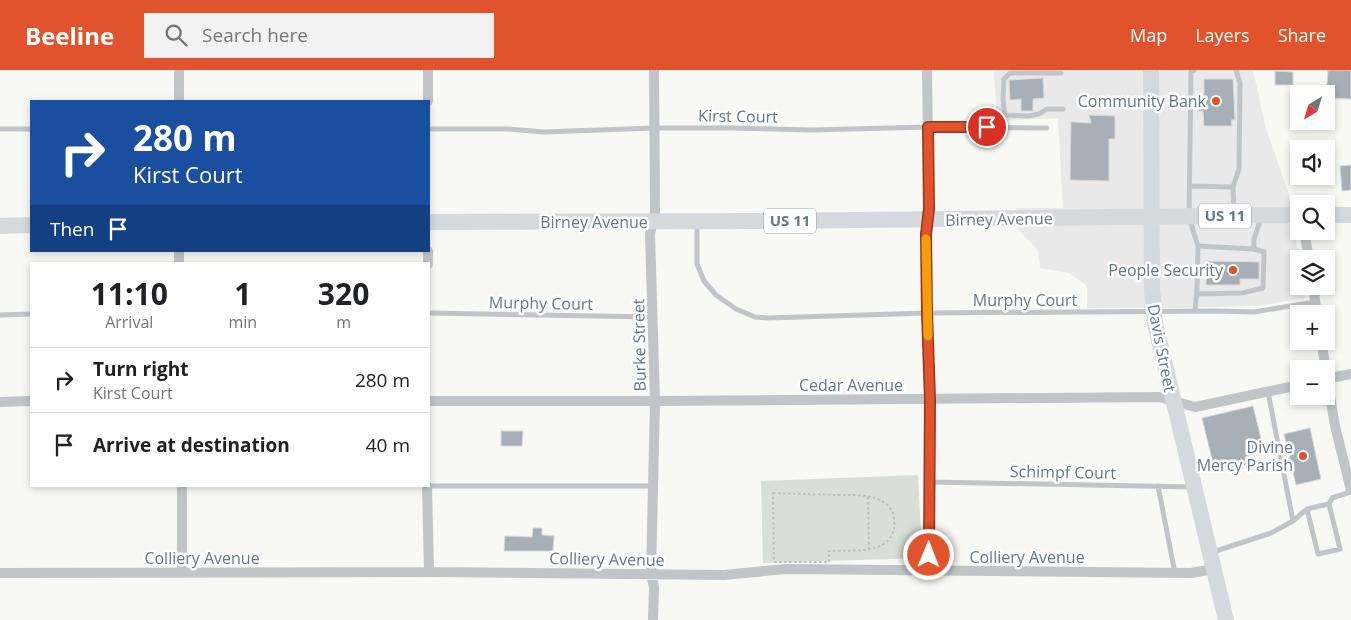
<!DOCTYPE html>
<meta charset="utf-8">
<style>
body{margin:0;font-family:"Open Sans",sans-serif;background:#f2f2f2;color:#202124;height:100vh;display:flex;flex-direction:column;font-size:19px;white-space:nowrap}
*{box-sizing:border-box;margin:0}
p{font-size:16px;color:#757577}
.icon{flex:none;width:28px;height:28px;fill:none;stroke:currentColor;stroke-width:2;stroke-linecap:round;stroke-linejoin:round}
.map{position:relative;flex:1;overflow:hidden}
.drawer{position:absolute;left:30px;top:192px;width:400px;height:225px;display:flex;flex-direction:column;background:#fff;border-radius:0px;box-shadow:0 2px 8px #0003}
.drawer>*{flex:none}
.top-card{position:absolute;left:30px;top:30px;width:400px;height:152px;border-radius:0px;box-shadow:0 2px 8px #0003;background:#1a4fa0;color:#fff;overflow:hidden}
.needle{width:32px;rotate:218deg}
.tools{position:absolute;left:1290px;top:15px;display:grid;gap:10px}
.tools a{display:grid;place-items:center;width:45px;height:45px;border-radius:0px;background:#fff;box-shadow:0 2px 8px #0003;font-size:25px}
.pin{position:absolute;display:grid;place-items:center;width:42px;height:42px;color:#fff;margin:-21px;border:2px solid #fff;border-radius:50%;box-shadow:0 1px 5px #0007}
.me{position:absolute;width:55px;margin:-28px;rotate:1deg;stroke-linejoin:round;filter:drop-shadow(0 0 4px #0008)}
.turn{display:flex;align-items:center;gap:18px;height:105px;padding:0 20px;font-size:22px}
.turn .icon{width:65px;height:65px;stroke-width:2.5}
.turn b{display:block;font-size:35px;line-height:42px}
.then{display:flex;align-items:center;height:48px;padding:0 20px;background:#0003;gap:10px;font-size:19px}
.eta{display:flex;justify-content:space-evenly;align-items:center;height:85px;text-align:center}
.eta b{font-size:30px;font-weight:700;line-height:35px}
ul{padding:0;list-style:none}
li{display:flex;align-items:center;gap:15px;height:65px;padding:0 20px;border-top:1px solid #e0e0e0}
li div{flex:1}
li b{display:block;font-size:19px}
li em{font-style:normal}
header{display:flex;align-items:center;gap:30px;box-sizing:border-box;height:70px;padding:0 25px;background:#e0532d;color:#fff}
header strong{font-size:24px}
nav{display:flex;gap:28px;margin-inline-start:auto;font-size:18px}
.search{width:350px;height:45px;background:#f2f2f2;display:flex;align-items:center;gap:12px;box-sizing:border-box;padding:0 18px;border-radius:0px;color:#757577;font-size:19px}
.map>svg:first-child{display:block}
.built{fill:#e8e9e8}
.green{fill:#d9ded6}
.building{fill:#a7b0b6;stroke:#d9d9d7}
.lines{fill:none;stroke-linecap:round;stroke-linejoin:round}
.path{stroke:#bbbec0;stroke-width:2;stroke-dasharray:2.5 2.5;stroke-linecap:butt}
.service{stroke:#c1c5c8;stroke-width:5}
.minor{stroke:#c1c5c8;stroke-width:10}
.primary{stroke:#d5d9dd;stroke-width:16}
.route-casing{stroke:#92361d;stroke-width:12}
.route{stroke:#e0532d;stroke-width:9}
.slow{stroke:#f59e0b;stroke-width:9}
.poi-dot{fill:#e0532d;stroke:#fff;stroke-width:2}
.labels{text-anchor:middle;stroke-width:5;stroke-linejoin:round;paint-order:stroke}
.shield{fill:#fff;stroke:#95a0aa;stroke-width:1}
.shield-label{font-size:15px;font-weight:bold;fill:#677885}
.poi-label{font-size:16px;fill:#677885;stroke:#fff;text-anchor:end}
.street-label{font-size:16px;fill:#677885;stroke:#fff}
</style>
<header>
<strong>Beeline</strong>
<div class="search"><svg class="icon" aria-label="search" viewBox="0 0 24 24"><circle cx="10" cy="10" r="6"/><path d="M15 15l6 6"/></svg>Search here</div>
<nav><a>Map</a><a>Layers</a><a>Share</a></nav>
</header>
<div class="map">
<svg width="1351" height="550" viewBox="0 0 1351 550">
<rect width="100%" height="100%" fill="#f8f8f5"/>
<path class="built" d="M 994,0 L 1253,0 L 1265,55 L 1289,125 L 1299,189 L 1299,216 L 1303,216 L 1305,228 L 1256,236 L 1164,238 L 1087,238 L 1087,216 L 1069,203 L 1040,198 L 1038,180 L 1017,159 L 1016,138 L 1063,138 L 1058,48 L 997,51 Z"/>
<path class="green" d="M 918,405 L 922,488 L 763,493 L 761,411 Z"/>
<path class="building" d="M 1328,0 L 1351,0 L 1351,29 L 1326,28 Z
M 1275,1 L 1293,2 L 1293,15 L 1275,15 Z
M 1043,8 L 1044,28 L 1033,29 L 1033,41 L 1021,41 L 1021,29 L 1010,30 L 1009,10 Z
M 1204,9 L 1233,9 L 1235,50 L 1231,50 L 1232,56 L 1204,56 L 1203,41 L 1198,41 L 1198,25 L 1204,25 Z
M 1089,45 L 1115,46 L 1115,69 L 1109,69 L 1109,111 L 1070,110 L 1071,52 L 1091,53 Z
M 1351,95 L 1351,120 L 1342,121 L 1340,96 Z
M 1207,191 L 1259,192 L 1259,209 L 1240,209 L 1240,215 L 1206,215 Z
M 1253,336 L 1263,377 L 1252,380 L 1253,385 L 1245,387 L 1247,395 L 1215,402 L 1202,348 Z
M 1310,358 L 1321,409 L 1296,415 L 1284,364 Z
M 501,361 L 523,361 L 522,376 L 501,376 Z
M 533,458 L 542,458 L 542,465 L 554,466 L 553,481 L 504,481 L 505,466 L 532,467 Z"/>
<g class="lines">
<path class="path" d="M 773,423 C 794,424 814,424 835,425 C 849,425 864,424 877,429 C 886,432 893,439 894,448 C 899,486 853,480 829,481 L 829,492 L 774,492 Z
M 868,427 L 869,479"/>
<path class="service" d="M 1194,0 L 1191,2 L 1189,147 L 1198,176 L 1197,219 L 1195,241
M 1061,3 L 1010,3 L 1004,9 L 1003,29 L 1005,45 L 1028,46 L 1039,44 L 1047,39 L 1063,39
M 0,59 L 31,59
M 429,59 L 507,59 L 544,62 L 654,58 L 728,58 L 811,60 L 928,57 L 1047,58
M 1190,116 L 1233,117
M 1234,143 L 1233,117 L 1239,99 L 1240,13 L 1236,0
M 697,152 L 697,194 L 704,211 L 716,225 L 736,239 L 755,247 L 768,248 L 927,243 L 1216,241 L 1254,242 L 1315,232
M 1254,179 L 1254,169 L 1261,148
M 1197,224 L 1242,223 L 1263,218 L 1264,182 L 1254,179 L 1198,176
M 429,243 L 653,247
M 0,245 L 31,244
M 1268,322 L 1293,451
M 931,412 L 1193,417
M 429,416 L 653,416
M 1158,416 L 1175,503
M 1307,439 L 1318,484 L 1340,479 L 1329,434
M 1213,482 L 1271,463 L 1293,451 L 1307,439 L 1329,434 L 1332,428 L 1351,422"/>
<path class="minor" d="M 179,0 L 179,31
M 927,0 L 929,139 L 926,164 L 927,243 L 930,329 L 929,501
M 428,31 L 428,0
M 1304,161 L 1309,189
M 179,194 L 179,181
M 428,194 L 428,181
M 1313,216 L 1317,244
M 1321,271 L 1326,299
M 1326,302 L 1335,356 L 1351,420
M 1326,309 L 1351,304
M 429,331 L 655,331 L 1159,327 L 1195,337 L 1299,315
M 0,332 L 31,331
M 427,416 L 429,502
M 0,503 L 429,502 L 724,505 L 786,499 L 1191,503 L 1214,499
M 182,503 L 182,416
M 653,550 L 654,517 L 651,504 L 655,331 L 650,164 L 655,141 L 654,0"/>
<path class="primary" d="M 1151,0 L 1152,220 L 1155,253 L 1226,550
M 1326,145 L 1351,145
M 429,152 L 766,151 L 1299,145
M 0,156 L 31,155"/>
</g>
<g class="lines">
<g class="route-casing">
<path id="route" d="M 929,485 L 930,330 L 927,242 L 926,164 L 929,139 L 928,57 L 987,57"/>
</g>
<use href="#route" class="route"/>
<path class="slow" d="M 926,169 L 928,266"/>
</g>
<g class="poi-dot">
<circle cx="1216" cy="31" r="5"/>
<circle cx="1233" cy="200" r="5"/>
<circle cx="1303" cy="386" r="5"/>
</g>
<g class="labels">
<g class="shield">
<rect x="1199" y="133.5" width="52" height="25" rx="4"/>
<rect x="764" y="138.5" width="52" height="25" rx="4"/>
</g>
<g class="shield-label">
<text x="1225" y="151">US 11</text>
<text x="790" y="156">US 11</text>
</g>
<g class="poi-label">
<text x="1206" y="37">Community Bank</text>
<text x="1223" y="206">People Security</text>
<text x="1293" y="383">Divine<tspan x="1293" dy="18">Mercy Parish</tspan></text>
</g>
<g class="street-label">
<text transform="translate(738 46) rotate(1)" y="6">Kirst Court</text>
<text transform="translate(999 149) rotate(-1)" y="6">Birney Avenue</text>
<text x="594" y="158">Birney Avenue</text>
<text x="1025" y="236">Murphy Court</text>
<text transform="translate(541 233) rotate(1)" y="6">Murphy Court</text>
<text transform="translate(639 275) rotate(-91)" y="6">Burke Street</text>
<text transform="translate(1162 278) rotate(79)" y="6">Davis Street</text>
<text x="851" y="321">Cedar Avenue</text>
<text transform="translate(1063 402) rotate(1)" y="6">Schimpf Court</text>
<text x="1027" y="493">Colliery Avenue</text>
<text x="202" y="494">Colliery Avenue</text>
<text transform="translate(607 489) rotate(1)" y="6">Colliery Avenue</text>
</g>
</g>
</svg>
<div class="tools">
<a><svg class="needle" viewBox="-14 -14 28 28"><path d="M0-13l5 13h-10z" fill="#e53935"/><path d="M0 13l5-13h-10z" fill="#757577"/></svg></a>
<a><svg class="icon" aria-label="sound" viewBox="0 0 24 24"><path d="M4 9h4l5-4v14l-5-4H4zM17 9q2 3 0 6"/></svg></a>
<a><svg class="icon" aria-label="search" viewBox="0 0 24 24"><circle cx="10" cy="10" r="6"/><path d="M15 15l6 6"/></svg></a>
<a><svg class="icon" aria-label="layers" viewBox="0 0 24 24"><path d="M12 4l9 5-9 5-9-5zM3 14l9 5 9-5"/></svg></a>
<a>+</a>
<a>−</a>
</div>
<div class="pin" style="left:987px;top:57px;background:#d93025"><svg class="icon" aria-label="arrive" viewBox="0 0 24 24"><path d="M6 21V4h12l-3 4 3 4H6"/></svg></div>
<svg class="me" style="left:929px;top:485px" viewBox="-20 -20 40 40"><circle r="17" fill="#e0532d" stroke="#fff" stroke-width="3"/><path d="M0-11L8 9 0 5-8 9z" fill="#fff"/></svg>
<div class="top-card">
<div class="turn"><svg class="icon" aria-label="right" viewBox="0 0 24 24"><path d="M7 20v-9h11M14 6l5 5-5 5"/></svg><div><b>280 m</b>Kirst Court</div></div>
<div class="then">Then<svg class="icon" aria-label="arrive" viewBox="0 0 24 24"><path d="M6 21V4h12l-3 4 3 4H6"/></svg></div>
</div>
<section class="drawer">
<div class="eta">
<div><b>11:10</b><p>Arrival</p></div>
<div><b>1</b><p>min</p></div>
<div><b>320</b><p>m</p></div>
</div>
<ul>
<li><svg class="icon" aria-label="right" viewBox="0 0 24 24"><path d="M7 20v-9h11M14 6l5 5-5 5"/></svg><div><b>Turn right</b><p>Kirst Court</p></div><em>280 m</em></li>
<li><svg class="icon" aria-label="arrive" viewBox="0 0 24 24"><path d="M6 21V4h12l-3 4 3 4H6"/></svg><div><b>Arrive at destination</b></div><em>40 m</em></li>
</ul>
</section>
</div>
